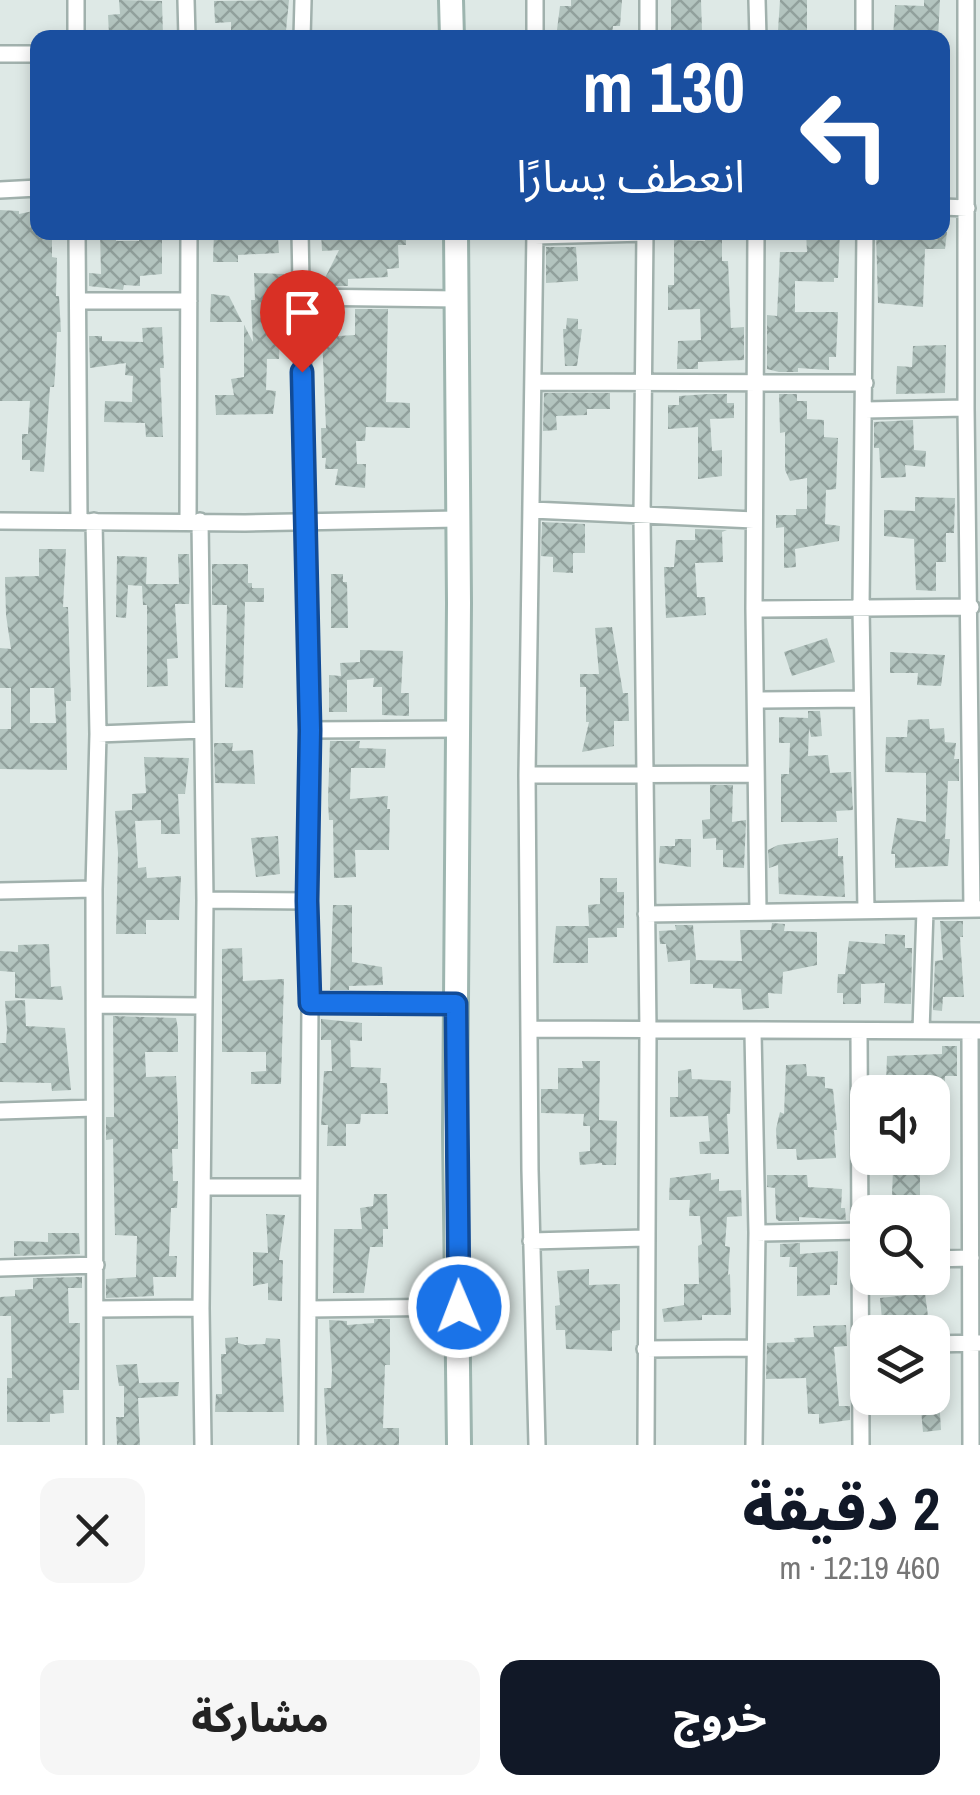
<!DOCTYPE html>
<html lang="ar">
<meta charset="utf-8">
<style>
body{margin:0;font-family:"Archivo Narrow","Noto Sans Arabic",sans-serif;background:#f6f6f6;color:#222;direction:rtl;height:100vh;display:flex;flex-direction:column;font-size:38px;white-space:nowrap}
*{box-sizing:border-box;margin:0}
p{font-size:32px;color:#767676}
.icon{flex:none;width:55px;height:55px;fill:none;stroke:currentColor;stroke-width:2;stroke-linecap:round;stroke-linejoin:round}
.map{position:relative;height:1445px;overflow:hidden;direction:ltr}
.panel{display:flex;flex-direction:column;background:#fff;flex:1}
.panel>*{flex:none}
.hud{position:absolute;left:30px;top:30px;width:920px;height:210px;border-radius:20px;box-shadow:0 5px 15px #0003;direction:rtl;background:#1a4fa0;color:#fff;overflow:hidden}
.tools{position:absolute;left:850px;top:1075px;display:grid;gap:20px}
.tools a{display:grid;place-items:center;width:100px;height:100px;border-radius:20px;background:#fff;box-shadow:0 5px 15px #0003;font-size:50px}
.pin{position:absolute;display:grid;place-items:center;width:85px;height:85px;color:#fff;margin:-102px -42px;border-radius:50% 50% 50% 0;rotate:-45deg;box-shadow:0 0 10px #0007}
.pin .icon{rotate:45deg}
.me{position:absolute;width:110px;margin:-55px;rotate:359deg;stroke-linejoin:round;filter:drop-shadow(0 0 8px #0008)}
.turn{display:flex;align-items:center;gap:35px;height:210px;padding:0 40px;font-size:45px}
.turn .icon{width:130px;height:130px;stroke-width:2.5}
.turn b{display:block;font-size:70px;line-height:85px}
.round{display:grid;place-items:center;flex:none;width:105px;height:105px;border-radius:20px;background:#f6f6f6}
.overview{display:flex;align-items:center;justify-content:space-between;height:170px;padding:0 40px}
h1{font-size:60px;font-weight:800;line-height:75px;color:#111827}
.primary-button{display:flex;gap:20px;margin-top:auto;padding:20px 40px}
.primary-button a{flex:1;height:115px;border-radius:20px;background:#111827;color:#fff;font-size:40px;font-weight:800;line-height:115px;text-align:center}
.primary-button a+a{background:#f6f6f6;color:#222}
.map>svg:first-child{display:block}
.building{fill:url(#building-cross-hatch);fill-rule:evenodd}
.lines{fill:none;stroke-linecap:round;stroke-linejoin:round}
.street-casing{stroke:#a1b1ad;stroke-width:20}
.secondary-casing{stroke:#9db5af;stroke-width:28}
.street{stroke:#fff;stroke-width:15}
.secondary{stroke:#fff;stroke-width:22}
.route-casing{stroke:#114b97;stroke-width:25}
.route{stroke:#1a73e8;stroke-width:18}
</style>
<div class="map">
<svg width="980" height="1445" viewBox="0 0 980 1445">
<defs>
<pattern id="building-cross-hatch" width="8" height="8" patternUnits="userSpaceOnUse" patternTransform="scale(2.5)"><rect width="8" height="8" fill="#b3c4bf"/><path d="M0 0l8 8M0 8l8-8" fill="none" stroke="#91a09c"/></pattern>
</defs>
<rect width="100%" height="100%" fill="#dee9e6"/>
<path class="building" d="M 119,0 L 162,1 L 163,36 L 109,34 L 108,15 L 120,14 Z
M 289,0 L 286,31 L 231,30 L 231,22 L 215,23 L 214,1 Z
M 571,0 L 622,0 L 620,26 L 613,26 L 612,38 L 556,38 L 560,6 L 571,6 Z
M 671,0 L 701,0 L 702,32 L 689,33 L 689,38 L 671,38 Z
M 780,0 L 807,0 L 807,32 L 778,31 Z
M 924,0 L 940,0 L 938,38 L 893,38 L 895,5 L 924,6 Z
M 0,210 L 19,211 L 19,214 L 38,210 L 38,232 L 52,232 L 52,257 L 57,258 L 56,296 L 59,296 L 61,332 L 57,332 L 55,376 L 54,387 L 50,387 L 44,472 L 30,471 L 30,460 L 22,460 L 22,434 L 28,434 L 30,401 L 0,401 Z
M 100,232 L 116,232 L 116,241 L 139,241 L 139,232 L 162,232 L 162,274 L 140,276 L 140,286 L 124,285 L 123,290 L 89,286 L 89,273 L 101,274 Z
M 214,232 L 274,232 L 274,238 L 278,237 L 279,253 L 238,255 L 238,262 L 213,262 Z
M 321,232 L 406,232 L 406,245 L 398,245 L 399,268 L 387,269 L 388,277 L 348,279 L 348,286 L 321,286 L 339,250 L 322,251 Z
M 705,232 L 722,232 L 722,261 L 728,261 L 731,328 L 744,327 L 744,360 L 698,362 L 698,369 L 677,369 L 678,341 L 701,340 L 700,309 L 668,310 L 668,285 L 674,285 L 674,240 L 705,241 Z
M 806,232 L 840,232 L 838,278 L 834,278 L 834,282 L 795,281 L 795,312 L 838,312 L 836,357 L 829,357 L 829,370 L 798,368 L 798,372 L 779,372 L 767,369 L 767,315 L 777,316 L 780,252 L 807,252 Z
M 876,232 L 947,232 L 945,249 L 925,249 L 923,307 L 878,303 Z
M 546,247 L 576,247 L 578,281 L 546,283 Z
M 254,273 L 284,274 L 285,293 L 271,293 L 271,322 L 280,322 L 279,359 L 267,359 L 266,390 L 276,391 L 273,414 L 216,415 L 215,395 L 234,395 L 231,379 L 244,377 L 244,325 L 253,342 L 251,300 L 255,300 Z
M 211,294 L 229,296 L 242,322 L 210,322 Z
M 355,309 L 388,309 L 386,402 L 410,403 L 410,428 L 366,427 L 365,441 L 356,441 L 357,464 L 366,464 L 365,488 L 335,485 L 338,469 L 325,469 L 326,458 L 322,458 L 321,428 L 326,428 L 322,337 L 355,335 Z
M 567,318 L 578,319 L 578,329 L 582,329 L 577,366 L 565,366 L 563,329 L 566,329 Z
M 162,327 L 164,368 L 160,368 L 163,437 L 146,437 L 145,423 L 104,422 L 105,401 L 132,402 L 133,376 L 125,375 L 126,363 L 90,368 L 89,336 L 102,336 L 102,341 L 143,342 L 142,328 Z
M 946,345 L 945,393 L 896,394 L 897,366 L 912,367 L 913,346 Z
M 544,393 L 610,393 L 610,409 L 587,409 L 587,415 L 556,416 L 557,430 L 543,431 Z
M 708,394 L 727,394 L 727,403 L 734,403 L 734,418 L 710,419 L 712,451 L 722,450 L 722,476 L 698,479 L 698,427 L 668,429 L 668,405 L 679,405 L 679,396 Z
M 779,394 L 797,394 L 797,401 L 807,401 L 807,419 L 824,420 L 824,437 L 838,438 L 836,489 L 826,490 L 825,524 L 840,526 L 839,541 L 795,549 L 796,567 L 784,568 L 784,527 L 776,528 L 776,515 L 796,515 L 796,509 L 807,509 L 807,478 L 790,481 L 785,470 L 785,432 L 780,433 Z
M 913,420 L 914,450 L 926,451 L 925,467 L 905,465 L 906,477 L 881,478 L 879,448 L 874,448 L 874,422 Z
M 915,497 L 955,498 L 954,533 L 946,533 L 946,562 L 936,562 L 936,591 L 916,590 L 914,539 L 884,536 L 884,510 L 915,511 Z
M 542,522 L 585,524 L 585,553 L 573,553 L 573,573 L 553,572 L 553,557 L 541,556 Z
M 695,529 L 727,530 L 722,532 L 723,562 L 695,563 L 697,597 L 705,597 L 706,615 L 666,618 L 664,567 L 674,567 L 676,540 L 695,540 Z
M 39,549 L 66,549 L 63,607 L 68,607 L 71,701 L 66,701 L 67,770 L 0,769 L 0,729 L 11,729 L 11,688 L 0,688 L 0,648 L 11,649 L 6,615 L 5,577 L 39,576 ZM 30,688 L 54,688 L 56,723 L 30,723 Z
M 178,554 L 189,554 L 190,582 L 189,604 L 175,604 L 178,658 L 167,659 L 168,686 L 147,687 L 147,605 L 143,605 L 142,586 L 128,585 L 126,618 L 116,617 L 117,556 L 147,557 L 146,584 L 179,584 Z
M 212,564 L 248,564 L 248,583 L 252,583 L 252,588 L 264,588 L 264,602 L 245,602 L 243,688 L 225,687 L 227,605 L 212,605 Z
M 331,574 L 343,574 L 343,582 L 347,582 L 348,628 L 331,628 Z
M 612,627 L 623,693 L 628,693 L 629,721 L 614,721 L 614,746 L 582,752 L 589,722 L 586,722 L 586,687 L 580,687 L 580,674 L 599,674 L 595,628 Z
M 827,638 L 835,662 L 792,676 L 784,652 Z
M 360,650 L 403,651 L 401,693 L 409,693 L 409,716 L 382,715 L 382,687 L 373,687 L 374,678 L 347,680 L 347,712 L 329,712 L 329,675 L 341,676 L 340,663 L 360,662 Z
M 890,652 L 945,655 L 941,686 L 917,685 L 918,673 L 890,673 Z
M 808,711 L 820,711 L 822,736 L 811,737 L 809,728 L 808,756 L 828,755 L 830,773 L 851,772 L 853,810 L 836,811 L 837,822 L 781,822 L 781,774 L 789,774 L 790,743 L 779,743 L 779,717 L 808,718 Z
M 929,719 L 930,729 L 944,728 L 945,742 L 956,743 L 954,759 L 959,759 L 959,781 L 948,781 L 945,839 L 950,839 L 948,866 L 895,868 L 895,854 L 891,854 L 897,818 L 926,822 L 926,773 L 885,772 L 886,737 L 907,737 L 908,720 Z
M 330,741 L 360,741 L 359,748 L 386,749 L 385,768 L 351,768 L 350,799 L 388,796 L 387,809 L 390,809 L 389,850 L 355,850 L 356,877 L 334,878 L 333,820 L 329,820 L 328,800 Z
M 214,743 L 233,743 L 232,751 L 253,750 L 255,784 L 215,783 Z
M 144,757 L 189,758 L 185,794 L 178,794 L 180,834 L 161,834 L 161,820 L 135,821 L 138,868 L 146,867 L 147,878 L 181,876 L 179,920 L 146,920 L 146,934 L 116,934 L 118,853 L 115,811 L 132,810 L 132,794 L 146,793 Z
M 710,785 L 733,785 L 732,822 L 746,820 L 744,868 L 723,867 L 723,850 L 716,850 L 716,838 L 703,839 L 702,820 L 710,819 Z
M 278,836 L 280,874 L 256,877 L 251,838 Z
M 838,838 L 838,856 L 843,856 L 845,897 L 779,894 L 778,865 L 769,868 L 768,850 L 778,845 Z
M 675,839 L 691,839 L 691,867 L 659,863 L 660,846 L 675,846 Z
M 600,878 L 617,878 L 617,892 L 624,892 L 624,928 L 617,928 L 617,937 L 588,938 L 588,963 L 553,963 L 556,926 L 589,926 L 588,905 L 600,904 Z
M 333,905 L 352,905 L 352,962 L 382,967 L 383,985 L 349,986 L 349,990 L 330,990 Z
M 940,921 L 963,921 L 963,937 L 960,937 L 964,997 L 943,997 L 942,1011 L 933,1010 L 935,961 L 943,960 Z
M 772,923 L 785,924 L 784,931 L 817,932 L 817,965 L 783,972 L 782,994 L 768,993 L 769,1008 L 743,1010 L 741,989 L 713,988 L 713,984 L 690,984 L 690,960 L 668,962 L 666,944 L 660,944 L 659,931 L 676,930 L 675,925 L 693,925 L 696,960 L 692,960 L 742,961 L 740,930 L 771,930 Z
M 885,934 L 905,935 L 905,948 L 912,948 L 911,1004 L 884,1003 L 885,983 L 861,984 L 861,1004 L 843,1004 L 843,993 L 837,993 L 838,974 L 845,974 L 849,941 L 885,944 Z
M 49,944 L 51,987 L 61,986 L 63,1000 L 15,998 L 15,972 L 0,971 L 0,951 L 18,952 L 18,945 Z
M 242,948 L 243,981 L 284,979 L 281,1084 L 251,1084 L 251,1072 L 266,1071 L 266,1052 L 222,1052 L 222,949 Z
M 25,1000 L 26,1026 L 65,1028 L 71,1090 L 52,1091 L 51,1083 L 0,1082 L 0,1043 L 6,1043 L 7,1029 L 5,1001 Z
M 113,1016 L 176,1018 L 178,1029 L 178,1052 L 145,1052 L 146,1077 L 176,1076 L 178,1115 L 178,1149 L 172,1149 L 173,1181 L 178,1181 L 177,1208 L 171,1208 L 169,1256 L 177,1256 L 176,1277 L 153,1277 L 154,1296 L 106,1298 L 106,1279 L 136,1277 L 137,1236 L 115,1235 L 113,1139 L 106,1140 L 106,1117 L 114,1117 Z
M 321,1019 L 362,1023 L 362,1041 L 350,1040 L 351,1067 L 381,1068 L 380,1083 L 387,1083 L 388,1114 L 361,1114 L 360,1124 L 346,1124 L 346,1146 L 327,1146 L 328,1125 L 321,1125 L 324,1071 L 332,1071 L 331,1040 L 321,1040 Z
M 942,1046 L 957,1046 L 957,1076 L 945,1076 L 945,1118 L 932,1119 L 932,1088 L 925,1088 L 925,1084 L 886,1084 L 887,1056 L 942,1054 Z
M 582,1061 L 600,1061 L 599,1120 L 617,1121 L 616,1165 L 602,1165 L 602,1163 L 580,1165 L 579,1152 L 590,1151 L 590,1126 L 583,1126 L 584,1114 L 541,1113 L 541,1089 L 558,1089 L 558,1068 L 583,1068 Z
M 806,1064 L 807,1076 L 825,1077 L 825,1088 L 833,1089 L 837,1130 L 834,1130 L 836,1158 L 797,1160 L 796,1149 L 777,1149 L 776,1129 L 780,1112 L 784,1114 L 786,1065 Z
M 691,1069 L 692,1079 L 731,1081 L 730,1114 L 727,1114 L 729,1154 L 700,1154 L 699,1142 L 710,1141 L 708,1116 L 670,1117 L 670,1097 L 678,1097 L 678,1071 Z
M 887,1158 L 932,1158 L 932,1170 L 920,1169 L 920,1196 L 892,1196 L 893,1168 L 886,1167 Z
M 711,1173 L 711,1180 L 719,1179 L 719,1191 L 741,1190 L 742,1216 L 727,1217 L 725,1246 L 730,1247 L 728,1275 L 730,1274 L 731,1315 L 702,1315 L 702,1320 L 664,1322 L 662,1309 L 684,1305 L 684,1284 L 699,1284 L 698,1246 L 702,1244 L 700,1216 L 689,1216 L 690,1200 L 669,1200 L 670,1178 Z
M 767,1175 L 807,1175 L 808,1187 L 842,1189 L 841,1208 L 845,1208 L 846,1220 L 799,1217 L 799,1221 L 779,1221 L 776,1219 L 775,1188 L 767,1187 Z
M 374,1194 L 387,1194 L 388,1229 L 383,1229 L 383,1247 L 370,1247 L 364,1293 L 333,1293 L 334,1229 L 362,1229 L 360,1208 L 373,1206 Z
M 266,1214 L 285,1215 L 279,1260 L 283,1260 L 282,1301 L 268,1300 L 268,1283 L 253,1286 L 253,1252 L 268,1253 Z
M 48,1233 L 79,1233 L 80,1254 L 14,1256 L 14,1241 L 48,1242 Z
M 800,1243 L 800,1254 L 838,1251 L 837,1285 L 830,1285 L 830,1295 L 797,1296 L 797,1267 L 789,1267 L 790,1257 L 780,1257 L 780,1244 Z
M 589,1269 L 589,1285 L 620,1284 L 620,1330 L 612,1331 L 612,1351 L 566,1349 L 565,1330 L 556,1330 L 555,1306 L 560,1305 L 557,1271 Z
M 82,1277 L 82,1288 L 68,1288 L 69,1323 L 80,1323 L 79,1390 L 63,1390 L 64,1413 L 50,1414 L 50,1422 L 7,1422 L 7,1378 L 12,1378 L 11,1316 L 0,1316 L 0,1297 L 15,1296 L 15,1290 L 33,1289 L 33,1278 Z
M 925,1293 L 928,1316 L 905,1318 L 906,1328 L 883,1330 L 880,1298 Z
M 374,1319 L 390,1319 L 390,1365 L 385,1365 L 383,1428 L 399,1428 L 399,1445 L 327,1445 L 324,1388 L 331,1388 L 332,1371 L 329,1320 L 347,1321 L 347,1325 L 374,1323 Z
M 846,1325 L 847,1346 L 834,1347 L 839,1406 L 850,1406 L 850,1420 L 819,1424 L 819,1414 L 808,1414 L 806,1378 L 766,1379 L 767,1343 L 795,1342 L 794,1338 L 814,1337 L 813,1326 Z
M 238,1337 L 238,1343 L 245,1345 L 265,1344 L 266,1338 L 280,1339 L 284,1412 L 215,1412 L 216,1394 L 222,1394 L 221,1354 L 226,1354 L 225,1338 Z
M 137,1364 L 139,1383 L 179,1382 L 178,1396 L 138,1398 L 140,1445 L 117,1445 L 116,1417 L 124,1417 L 124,1386 L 119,1386 L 116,1365 Z
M 920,1398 L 939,1398 L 941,1430 L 923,1432 Z"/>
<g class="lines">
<g class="street-casing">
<path id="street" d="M 186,0 L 187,38
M 535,0 L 535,38
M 648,0 L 648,38
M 757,0 L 758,38
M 966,0 L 966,408 L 972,909
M 76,38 L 76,0
M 302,38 L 303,0
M 864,38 L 864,0
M 0,54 L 38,54
M 0,190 L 38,188
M 942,207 L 967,208
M 77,232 L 79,521
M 300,232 L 310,730 L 307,901 L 310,1003 L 307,1445
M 535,232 L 527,775 L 530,1170 L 537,1445
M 645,232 L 642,517 L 648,1031 L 646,1445
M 756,232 L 754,609 L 758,911
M 865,232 L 861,607 L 866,911
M 535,236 L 645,233
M 300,297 L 458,299
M 78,301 L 189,301
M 534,382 L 865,383
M 865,410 L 966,408
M 532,510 L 754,520
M 0,521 L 245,523 L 458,519
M 94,521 L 98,734 L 94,889 L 95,1445
M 200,521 L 205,900 L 201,1308 L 203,1445
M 188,522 L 189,232
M 754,609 L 971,607
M 756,700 L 862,699
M 310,730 L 458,729
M 98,734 L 202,730
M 527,775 L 756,774
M 0,891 L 94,889
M 205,900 L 307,901
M 646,914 L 980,909
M 310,1003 L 456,1005
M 96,1005 L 202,1006
M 529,1029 L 980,1031
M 921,1031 L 925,910
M 970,1031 L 971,1445
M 859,1032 L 861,1445
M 753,1033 L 757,1233 L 754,1445
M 0,1111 L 94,1108
M 203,1187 L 308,1187
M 757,1233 L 862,1231
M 531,1241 L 645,1238
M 932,1259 L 971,1258
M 0,1268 L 96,1265
M 96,1309 L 201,1308
M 309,1309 L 459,1307
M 932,1344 L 980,1343
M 645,1349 L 754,1348"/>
</g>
<g class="secondary-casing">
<path id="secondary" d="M 451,0 L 452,38
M 456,232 L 459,603 L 455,1132 L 459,1445"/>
</g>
<use href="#street" class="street"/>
<use href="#secondary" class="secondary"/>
</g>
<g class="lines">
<g class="route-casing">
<path id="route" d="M 302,372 L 310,730 L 307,901 L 310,1003 L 456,1004 L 459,1307"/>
</g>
<use href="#route" class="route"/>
</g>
</svg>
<div class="tools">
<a><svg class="icon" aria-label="sound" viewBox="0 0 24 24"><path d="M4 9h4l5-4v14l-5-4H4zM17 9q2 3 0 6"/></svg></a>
<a><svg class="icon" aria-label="search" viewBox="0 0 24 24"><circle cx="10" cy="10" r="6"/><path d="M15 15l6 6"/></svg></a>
<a><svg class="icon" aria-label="layers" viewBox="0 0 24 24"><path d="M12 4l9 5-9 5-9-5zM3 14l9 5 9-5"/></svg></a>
</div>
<div class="pin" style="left:302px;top:372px;background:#d93025"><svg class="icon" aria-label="arrive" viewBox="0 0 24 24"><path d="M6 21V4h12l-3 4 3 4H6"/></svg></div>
<svg class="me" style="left:459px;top:1307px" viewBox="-20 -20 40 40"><circle r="17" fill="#1a73e8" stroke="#fff" stroke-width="3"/><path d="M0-11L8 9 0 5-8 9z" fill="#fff"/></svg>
<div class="hud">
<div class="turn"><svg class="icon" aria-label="left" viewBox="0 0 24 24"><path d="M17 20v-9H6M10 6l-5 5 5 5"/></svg><div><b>130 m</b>انعطف يسارًا</div></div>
</div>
</div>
<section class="panel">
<div class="overview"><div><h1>2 دقيقة</h1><p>460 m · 12:19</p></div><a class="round"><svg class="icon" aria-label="close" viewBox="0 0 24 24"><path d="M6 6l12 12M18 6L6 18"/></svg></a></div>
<div class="primary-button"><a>خروج</a><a>مشاركة</a></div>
</section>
